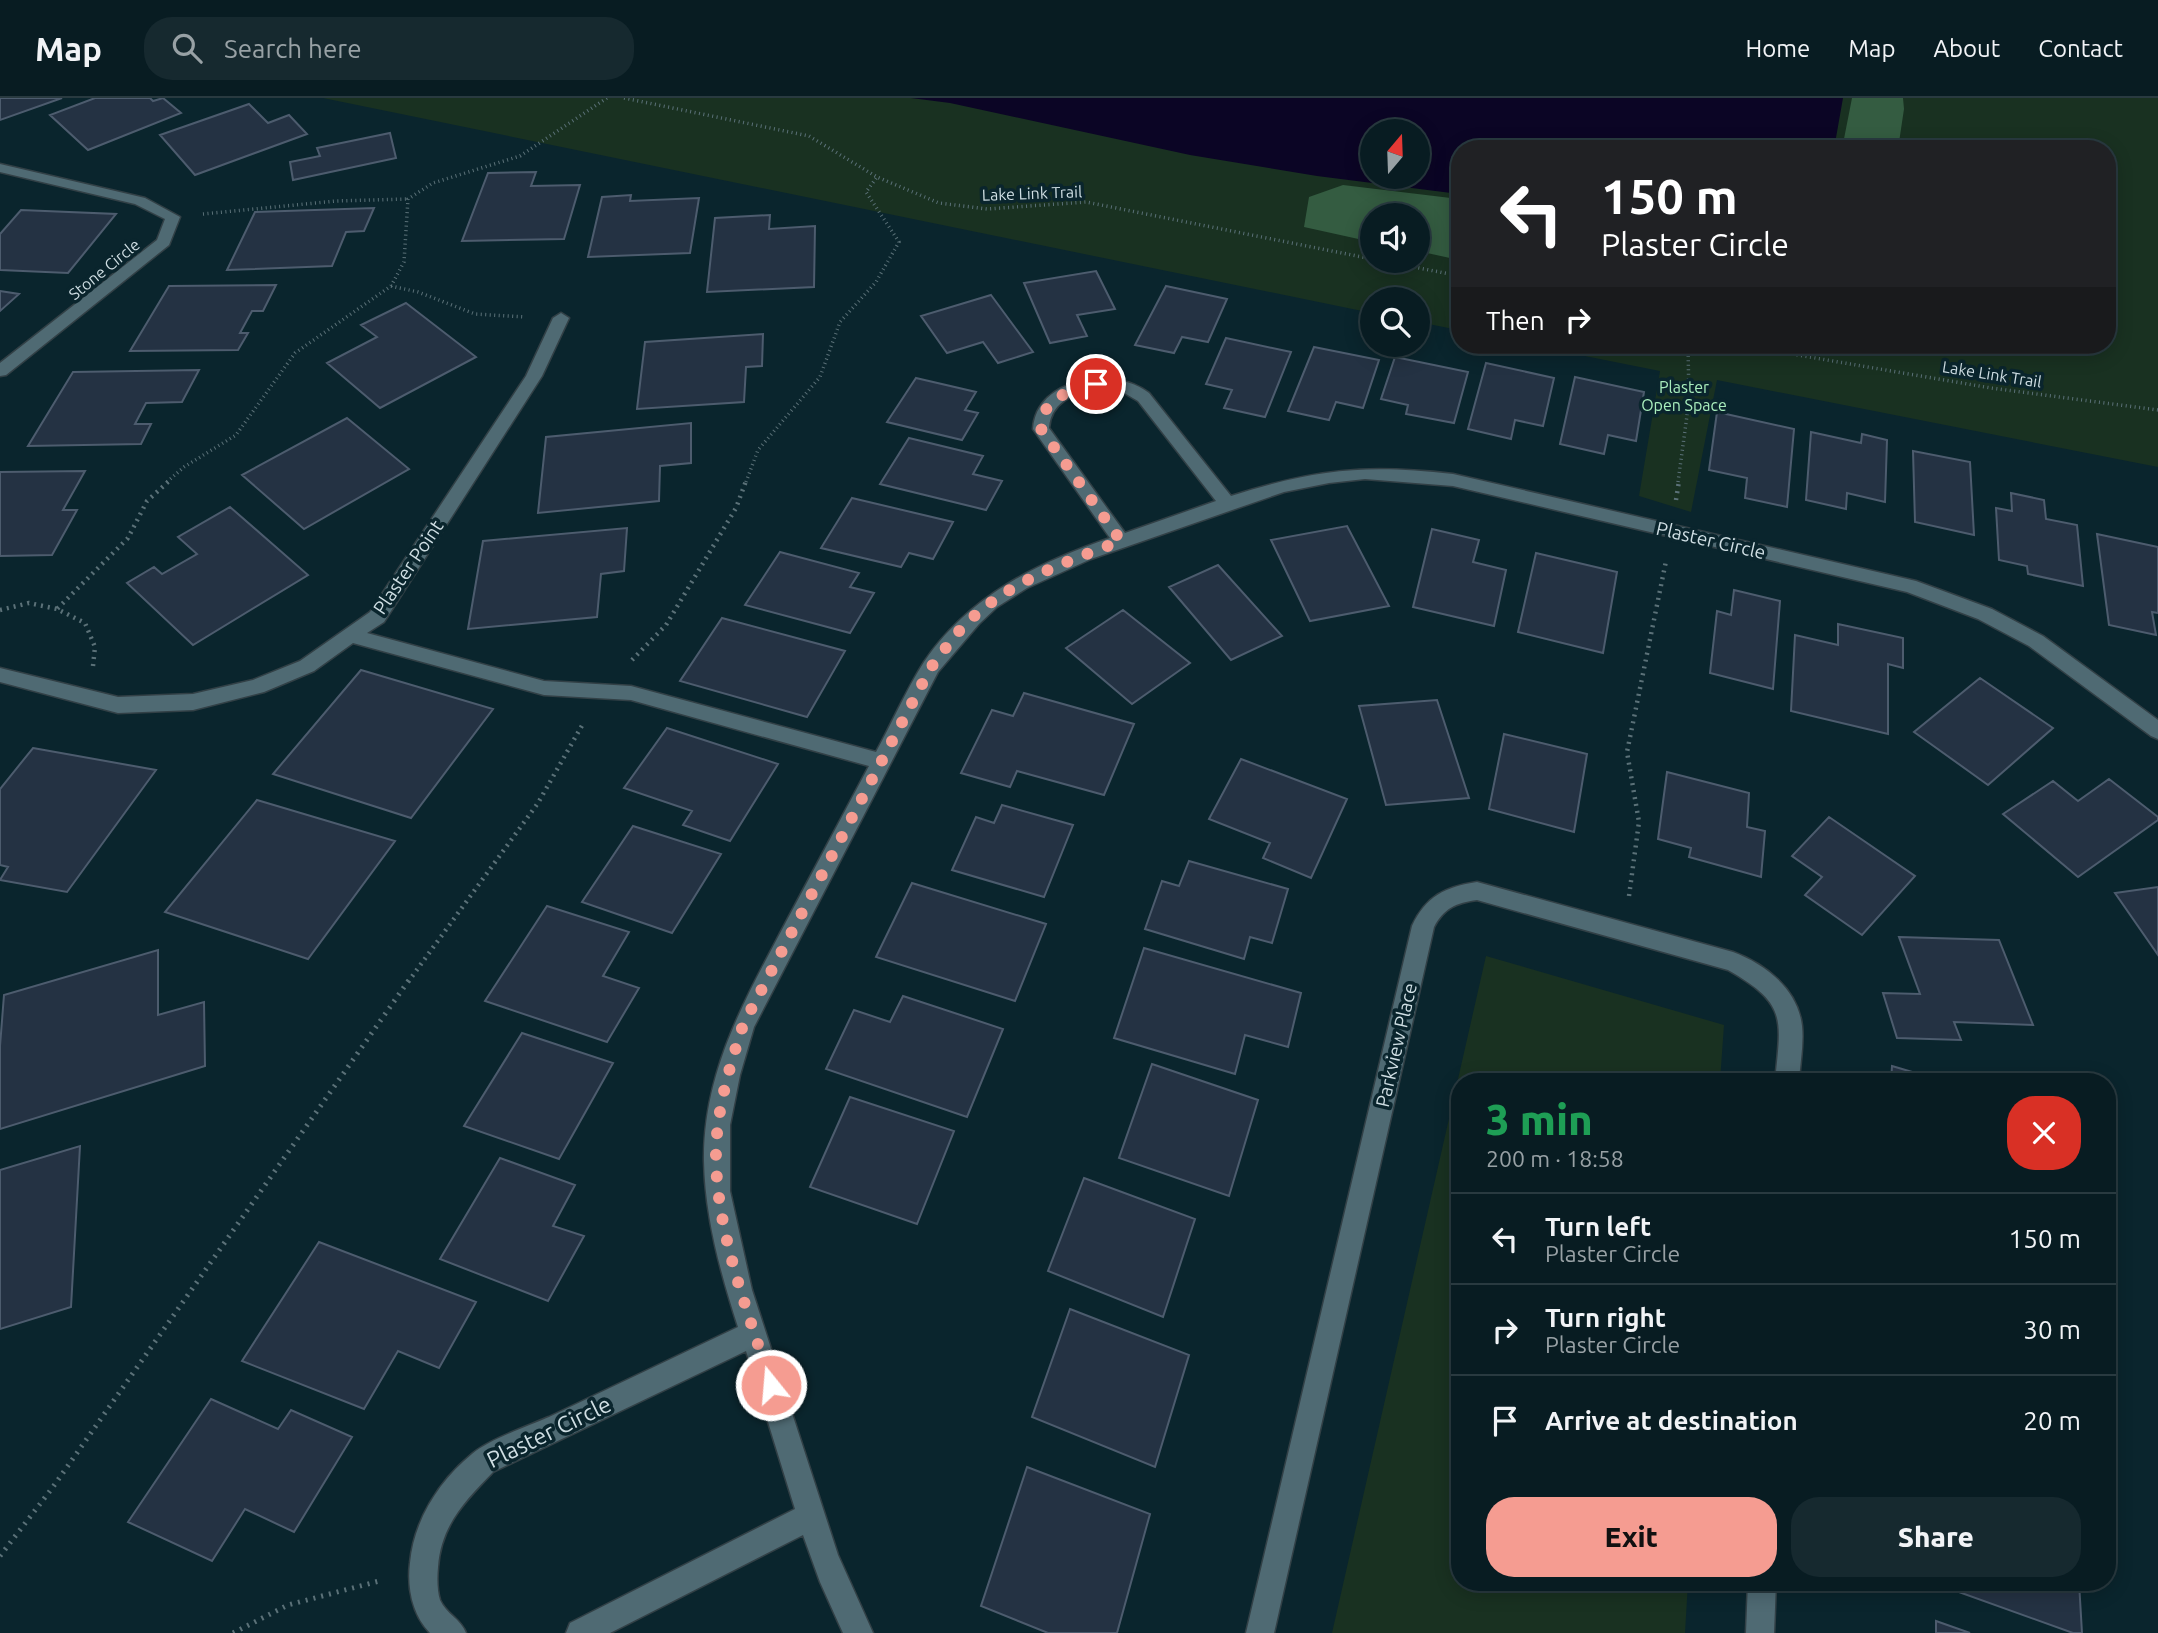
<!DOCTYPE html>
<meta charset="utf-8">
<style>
body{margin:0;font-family:Ubuntu,sans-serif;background:#16292f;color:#f1f3f6;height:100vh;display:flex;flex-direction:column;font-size:26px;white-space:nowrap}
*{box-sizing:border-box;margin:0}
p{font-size:23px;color:#98a1a5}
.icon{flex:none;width:38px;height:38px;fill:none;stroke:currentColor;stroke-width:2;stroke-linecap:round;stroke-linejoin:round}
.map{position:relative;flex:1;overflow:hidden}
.sheet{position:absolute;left:1451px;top:975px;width:665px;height:518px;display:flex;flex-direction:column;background:#081c22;border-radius:28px;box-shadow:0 4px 18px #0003,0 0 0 2px #293a40}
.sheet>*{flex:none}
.top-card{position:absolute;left:1451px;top:42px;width:665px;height:214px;border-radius:28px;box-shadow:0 4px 18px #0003,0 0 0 2px #293a40;background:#202124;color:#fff;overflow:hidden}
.needle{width:46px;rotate:19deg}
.buttons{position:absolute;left:1360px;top:21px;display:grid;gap:14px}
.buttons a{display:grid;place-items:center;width:70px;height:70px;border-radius:50%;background:#081c22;box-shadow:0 4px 18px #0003,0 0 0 2px #293a40;font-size:35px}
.pin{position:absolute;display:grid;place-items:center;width:60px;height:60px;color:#fff;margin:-30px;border:4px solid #fff;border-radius:50%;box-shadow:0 2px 7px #0007}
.me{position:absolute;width:77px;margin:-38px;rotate:343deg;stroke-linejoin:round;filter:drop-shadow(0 0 5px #0008)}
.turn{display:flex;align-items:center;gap:24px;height:147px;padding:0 35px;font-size:32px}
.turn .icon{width:91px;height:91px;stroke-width:2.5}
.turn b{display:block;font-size:49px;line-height:60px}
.then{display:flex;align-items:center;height:66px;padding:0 35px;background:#0003;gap:14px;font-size:26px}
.round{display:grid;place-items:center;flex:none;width:74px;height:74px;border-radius:28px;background:#16292f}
.headline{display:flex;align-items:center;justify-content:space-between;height:119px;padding:0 35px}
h1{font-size:42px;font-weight:800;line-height:52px;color:#1e9e55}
.action{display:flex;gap:14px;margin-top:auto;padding:14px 35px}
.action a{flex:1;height:80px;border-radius:28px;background:#f59c91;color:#111;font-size:28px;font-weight:800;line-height:80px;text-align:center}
.action a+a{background:#16292f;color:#f1f3f6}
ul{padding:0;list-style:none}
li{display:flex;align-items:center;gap:21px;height:91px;padding:0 35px;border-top:2px solid #293a40}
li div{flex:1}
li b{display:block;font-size:26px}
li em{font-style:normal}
header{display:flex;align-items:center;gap:42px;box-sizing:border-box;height:98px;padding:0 35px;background:#081c22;border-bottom:2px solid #293a40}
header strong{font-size:33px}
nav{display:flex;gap:38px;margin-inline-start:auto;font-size:24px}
.search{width:490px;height:63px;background:#16292f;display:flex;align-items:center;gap:18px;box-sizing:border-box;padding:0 24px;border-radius:28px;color:#98a1a5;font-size:26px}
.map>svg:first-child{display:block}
.green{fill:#193121;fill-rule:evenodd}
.forest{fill:#345c41}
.water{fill:#0b0525;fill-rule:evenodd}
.building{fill:#243243;stroke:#4d5c6e;stroke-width:2}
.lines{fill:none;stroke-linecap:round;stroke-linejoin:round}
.minor-casing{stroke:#324046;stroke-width:3}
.path-far2{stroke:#5b7178;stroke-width:3.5;stroke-dasharray:1 3.5;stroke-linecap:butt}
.path-far1{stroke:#5b7178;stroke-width:4.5;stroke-dasharray:2 5;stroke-linecap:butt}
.path{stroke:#5b7178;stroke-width:5;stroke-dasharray:2 6;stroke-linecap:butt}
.minor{fill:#4f6a73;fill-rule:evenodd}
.route{stroke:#f59c91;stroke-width:12;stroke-dasharray:0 21.6}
.labels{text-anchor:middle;stroke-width:7;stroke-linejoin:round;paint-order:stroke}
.far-street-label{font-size:16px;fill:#cfdee3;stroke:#0a252d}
.far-park-label{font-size:16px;fill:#a9edbd;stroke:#0a252d}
.street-label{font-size:19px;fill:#cfdee3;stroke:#0a252d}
.near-street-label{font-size:23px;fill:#cfdee3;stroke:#0a252d}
</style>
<header>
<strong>Map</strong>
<div class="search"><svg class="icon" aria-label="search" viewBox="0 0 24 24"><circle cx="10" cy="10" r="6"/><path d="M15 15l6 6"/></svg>Search here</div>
<nav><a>Home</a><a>Map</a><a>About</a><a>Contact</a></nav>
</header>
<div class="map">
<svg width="2158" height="1535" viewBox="0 0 2158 1535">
<rect width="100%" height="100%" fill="#0a252d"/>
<path class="green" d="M 323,0 L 2158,0 L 2158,369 L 1717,282 L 1691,414 L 1639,398 L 1660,273 L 1530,247 L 2107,247 L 2107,51 L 1460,51 L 1459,232 L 1418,224 L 1418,201 L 1372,201 L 1372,215 ZM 1372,33 L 1418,33 L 1418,79 L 1372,79 ZM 1372,117 L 1418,117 L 1418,163 L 1372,163 Z
M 1486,858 L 1724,927 L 1720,983 L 1460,984 L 1460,1484 L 1688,1484 L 1685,1535 L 1332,1535 Z"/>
<path class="forest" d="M 1852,0 L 1903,0 L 1904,11 L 1898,51 L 1842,51 Z
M 1343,87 L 1459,101 L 1459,162 L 1418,153 L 1418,117 L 1372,117 L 1372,144 L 1304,129 L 1309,99 Z"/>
<path class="water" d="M 911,0 L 1843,0 L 1834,51 L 1460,51 L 1459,96 L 1317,78 L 1190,57 L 950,5 ZM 1372,33 L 1418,33 L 1418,79 L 1372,79 Z"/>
<path class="building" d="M 0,0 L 62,0 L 0,22 Z
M 95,0 L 150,0 L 153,3 L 163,0 L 181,15 L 88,52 L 50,17 Z
M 249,6 L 268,25 L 289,17 L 307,36 L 195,77 L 160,37 Z
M 390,35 L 396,60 L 293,82 L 290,64 L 320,58 L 317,50 Z
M 536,74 L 531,88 L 580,87 L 564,141 L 462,143 L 488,75 Z
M 631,97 L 630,103 L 699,100 L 690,155 L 588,159 L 602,99 Z
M 374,110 L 364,133 L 346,134 L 332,168 L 227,172 L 255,114 Z
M 21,112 L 116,116 L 68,175 L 0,172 L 0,136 Z
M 770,117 L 769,131 L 815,128 L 814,189 L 707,194 L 715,120 Z
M 1096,173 L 1115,211 L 1077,217 L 1087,238 L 1050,245 L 1024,185 Z
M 276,187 L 263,213 L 252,213 L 240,235 L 248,235 L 238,252 L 130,253 L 169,188 Z
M 1166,188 L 1227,201 L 1208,244 L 1182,239 L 1174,255 L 1135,247 Z
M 0,193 L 19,196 L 0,213 Z
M 991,197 L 1033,254 L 998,265 L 983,244 L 947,255 L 921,218 Z
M 406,205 L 476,259 L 380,310 L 327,265 L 377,239 L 361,227 Z
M 763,236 L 762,268 L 746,269 L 744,304 L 637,311 L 645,244 Z
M 1226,240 L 1291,254 L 1265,319 L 1224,310 L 1232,292 L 1206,286 Z
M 1314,249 L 1379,262 L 1363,310 L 1336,304 L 1329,322 L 1288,313 Z
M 1395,259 L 1468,274 L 1454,325 L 1406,316 L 1408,307 L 1381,301 Z
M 1486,265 L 1554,280 L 1543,328 L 1515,322 L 1511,341 L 1468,331 Z
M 199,272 L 182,304 L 146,305 L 135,326 L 151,326 L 141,346 L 28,348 L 73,274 Z
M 1575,279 L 1644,294 L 1636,343 L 1608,337 L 1604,356 L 1560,346 Z
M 916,280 L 976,294 L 965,312 L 978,315 L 962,342 L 887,324 Z
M 1717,314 L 1794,331 L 1787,409 L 1745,400 L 1747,380 L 1709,372 Z
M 347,320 L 409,371 L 304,431 L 242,377 Z
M 691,325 L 691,365 L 660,368 L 659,403 L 538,415 L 546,339 Z
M 1811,334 L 1861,345 L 1862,336 L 1887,342 L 1885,404 L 1847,395 L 1846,411 L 1806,402 Z
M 909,340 L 983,358 L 973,376 L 1002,383 L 986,412 L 880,386 Z
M 1913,353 L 1970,364 L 1974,437 L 1915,424 Z
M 85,373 L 63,412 L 77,412 L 52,457 L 0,458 L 0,374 Z
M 2011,395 L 2044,402 L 2046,421 L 2077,427 L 2083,488 L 2028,476 L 2027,468 L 1999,462 L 1996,410 L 2012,413 Z
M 852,400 L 953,424 L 933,461 L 909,455 L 901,469 L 821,450 Z
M 230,409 L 308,477 L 193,547 L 127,485 L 154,469 L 162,476 L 197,456 L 178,439 Z
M 1347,428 L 1389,508 L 1310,523 L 1271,442 Z
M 627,430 L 624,473 L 601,476 L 597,519 L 468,531 L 483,443 Z
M 1432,431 L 1479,442 L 1473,464 L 1506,472 L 1494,528 L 1413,509 Z
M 2097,436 L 2158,449 L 2158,515 L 2152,514 L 2156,537 L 2109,527 Z
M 780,454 L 859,475 L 850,489 L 874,495 L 850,535 L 745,507 Z
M 1536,455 L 1617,474 L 1603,555 L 1518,534 Z
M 1218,467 L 1282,538 L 1231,562 L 1169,489 Z
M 1734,492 L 1780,503 L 1773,591 L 1710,575 L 1717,513 L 1731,517 Z
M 1123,512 L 1190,565 L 1132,606 L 1066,550 Z
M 722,520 L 845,553 L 807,619 L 680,583 Z
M 1838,526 L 1903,540 L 1903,570 L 1888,566 L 1888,636 L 1791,613 L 1795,537 L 1838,547 Z
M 361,572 L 493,611 L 411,720 L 273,676 Z
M 1980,580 L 2053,630 L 1988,687 L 1914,634 Z
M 1024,595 L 1134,626 L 1104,697 L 1017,673 L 1010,689 L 961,675 L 992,612 L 1013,618 Z
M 1437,602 L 1469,700 L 1386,707 L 1359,608 Z
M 667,630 L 778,666 L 730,743 L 683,727 L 692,713 L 624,690 Z
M 1504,636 L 1587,656 L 1574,734 L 1489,711 Z
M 33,650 L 156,672 L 67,794 L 0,782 L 8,769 L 0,767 L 0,691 Z
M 1241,661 L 1347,701 L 1311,780 L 1263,760 L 1270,745 L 1209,721 Z
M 1667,674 L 1749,695 L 1747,729 L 1765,733 L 1761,779 L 1689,759 L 1691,750 L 1658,741 Z
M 2109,681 L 2158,719 L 2158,722 L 2078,779 L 2003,716 L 2053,683 L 2078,703 Z
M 257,702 L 395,743 L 308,861 L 165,814 Z
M 1002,707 L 1073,727 L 1044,799 L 952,772 L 976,719 L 994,725 Z
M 1829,719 L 1915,778 L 1862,837 L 1805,797 L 1822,779 L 1792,758 Z
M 633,728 L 721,756 L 672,835 L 582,804 Z
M 1189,763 L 1288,791 L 1272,845 L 1250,839 L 1244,861 L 1145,831 L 1162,783 L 1179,788 Z
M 912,785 L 1046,826 L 1015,903 L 876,859 Z
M 2158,789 L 2158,857 L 2115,795 Z
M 547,808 L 629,834 L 603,878 L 639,890 L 607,944 L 485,903 Z
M 1899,839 L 1999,842 L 2033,927 L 1954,924 L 1961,942 L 1897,940 L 1883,895 L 1920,896 Z
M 1144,850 L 1301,895 L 1288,949 L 1245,937 L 1235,976 L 1114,940 Z
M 158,852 L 158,917 L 204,904 L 205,968 L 0,1031 L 0,948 L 4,897 Z
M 903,898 L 1003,931 L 967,1019 L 826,971 L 854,912 L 890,924 Z
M 522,935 L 613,965 L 559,1061 L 464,1028 Z
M 1152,966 L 1258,1002 L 1229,1098 L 1119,1060 Z
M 1892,968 L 1946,984 L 1891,984 Z
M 850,999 L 954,1033 L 917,1126 L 810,1089 Z
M 80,1048 L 71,1209 L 0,1231 L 0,1072 Z
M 500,1060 L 575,1087 L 553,1128 L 584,1138 L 548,1203 L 440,1161 Z
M 1084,1080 L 1195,1121 L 1163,1219 L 1048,1173 Z
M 319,1144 L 476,1204 L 439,1270 L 398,1253 L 364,1311 L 242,1263 Z
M 1070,1211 L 1189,1257 L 1155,1369 L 1032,1319 Z
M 211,1301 L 278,1331 L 291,1312 L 352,1339 L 294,1434 L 245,1411 L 212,1463 L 128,1424 Z
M 1027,1369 L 1150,1416 L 1117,1535 L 1048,1535 L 981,1508 Z
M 1931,1484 L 2079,1484 L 2082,1535 L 2073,1535 Z
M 1936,1523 L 1970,1535 L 1936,1535 Z"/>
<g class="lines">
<g class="minor-casing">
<path id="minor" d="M 0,66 L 145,100 L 180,119 L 169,147 L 6,277 L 0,278 L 0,265 L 157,142 L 165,121 L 135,106 L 0,74 Z
M 561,215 L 569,220 L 542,278 L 384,524 L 367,535 L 544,583 L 631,588 L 876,654 C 892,625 906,592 924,564 C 969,498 1037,465 1110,440 L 1033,331 C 1036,279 1115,268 1149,295 L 1231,398 C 1315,371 1366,366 1453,376 L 1916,483 L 1992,511 L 2043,538 L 2158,622 L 2158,641 L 2151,638 L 2029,548 L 1978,521 L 1907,494 L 1453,388 L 1365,381 L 1329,385 L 1284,394 L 1091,461 L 1027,490 L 997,509 L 979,526 L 938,574 L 754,929 L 740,977 L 730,1027 L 730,1093 L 752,1192 L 838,1457 L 873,1535 L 843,1535 L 820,1484 L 803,1437 L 610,1535 L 566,1535 L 570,1525 L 795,1411 L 746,1253 L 493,1374 C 465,1403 441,1427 438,1469 C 437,1479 437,1492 440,1502 C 446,1516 461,1521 466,1535 L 430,1535 C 412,1517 407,1489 410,1465 C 414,1422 439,1383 472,1356 C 488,1342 528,1328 549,1319 C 612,1289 675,1259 738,1229 C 721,1176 705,1120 704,1063 C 703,973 746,900 786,824 C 814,772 841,720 869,668 L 631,602 L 544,597 L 353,545 L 314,573 L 264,594 L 193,612 L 118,615 L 0,584 L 0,570 L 118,599 L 193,596 L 253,582 L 300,563 L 370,514 L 526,278 L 553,220 ZM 1104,291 L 1121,293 L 1138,303 L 1216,403 L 1125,435 L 1049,330 C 1051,301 1079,293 1104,291 Z
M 1477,784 L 1733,854 C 1765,866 1798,891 1802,928 C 1804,946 1800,965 1799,984 L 1775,984 C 1781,921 1788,906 1728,872 L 1477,802 C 1456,805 1444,810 1434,829 L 1274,1535 L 1246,1535 L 1412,828 C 1426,798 1445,789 1477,784 Z
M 1748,1484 L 1776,1484 L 1774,1535 L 1746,1535 Z"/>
</g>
<path class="path-far2" d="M 624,0 L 809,38 L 877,79 L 939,105 L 987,111 L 1086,104 L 1372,161
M 203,116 L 336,103 L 408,101
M 1383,163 L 1460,178
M 391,188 L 418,194 L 475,216 L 525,219
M 1739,247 L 1991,290 L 2158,312
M 167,384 L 184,369 L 236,337 L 295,255 L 391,188 L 404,164 L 408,101 L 433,85 L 520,58 L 607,0
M 746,384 L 758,352 L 820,279 L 840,224 L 876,184 L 899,144 L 866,94 L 877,79
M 1678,384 L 1689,303 L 1688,247"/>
<path class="path-far1" d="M 1676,402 L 1679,383
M 0,512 L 29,505 L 57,511
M 632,562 L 666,527 L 736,410 L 746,383
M 93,568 L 95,549 L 85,525 L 57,511 L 128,440 L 147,403 L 169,383
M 1629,798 L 1639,724 L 1627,654 L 1666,463
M 408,884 L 538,705 L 584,624"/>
<path class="path" d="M 0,1458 L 53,1389 L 409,882
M 233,1535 L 288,1507 L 383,1482"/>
<use href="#minor" class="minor"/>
</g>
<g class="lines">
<path class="route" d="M 771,1287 C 749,1215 718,1140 716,1063 C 715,1016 729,971 743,927 L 931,569 C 941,557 950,543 961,531 C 1004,485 1063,465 1121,443 L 1041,331 C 1040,301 1072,291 1096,286"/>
</g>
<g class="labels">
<g class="far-street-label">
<text transform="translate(1032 95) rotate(-2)" y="6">Lake Link Trail</text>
<text transform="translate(104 171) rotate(-39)" y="6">Stone Circle</text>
<text transform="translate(1992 276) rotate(9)" y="6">Lake Link Trail</text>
</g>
<g class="far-park-label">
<text x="1684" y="295">Plaster<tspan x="1684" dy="18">Open Space</tspan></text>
</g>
<g class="street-label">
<text transform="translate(1711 442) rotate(13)" y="7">Plaster Circle</text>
<text transform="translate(408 469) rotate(-56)" y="7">Plaster Point</text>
<text transform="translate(1396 947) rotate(-77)" y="7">Parkview Place</text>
</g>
<g class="near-street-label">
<text transform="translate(549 1334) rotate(-26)" y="8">Plaster Circle</text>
</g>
</g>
</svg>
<div class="buttons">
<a><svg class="needle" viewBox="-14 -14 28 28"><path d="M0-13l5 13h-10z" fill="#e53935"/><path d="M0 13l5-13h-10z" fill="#98a1a5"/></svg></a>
<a><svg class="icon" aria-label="sound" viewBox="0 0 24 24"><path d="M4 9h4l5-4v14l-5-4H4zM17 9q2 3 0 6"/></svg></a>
<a><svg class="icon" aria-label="search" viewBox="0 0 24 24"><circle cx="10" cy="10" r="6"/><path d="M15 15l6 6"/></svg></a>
</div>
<div class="pin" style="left:1096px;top:286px;background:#d93025"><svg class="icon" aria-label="arrive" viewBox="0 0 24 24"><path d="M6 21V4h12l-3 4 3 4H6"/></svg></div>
<svg class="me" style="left:771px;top:1287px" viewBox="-20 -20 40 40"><circle r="17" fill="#f59c91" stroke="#fff" stroke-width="3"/><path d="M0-11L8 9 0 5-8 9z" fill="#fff"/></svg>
<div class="top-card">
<div class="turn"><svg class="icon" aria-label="left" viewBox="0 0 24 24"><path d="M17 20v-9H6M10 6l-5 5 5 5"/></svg><div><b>150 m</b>Plaster Circle</div></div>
<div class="then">Then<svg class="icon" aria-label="right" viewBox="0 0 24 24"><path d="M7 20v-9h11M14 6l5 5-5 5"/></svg></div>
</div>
<section class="sheet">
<div class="headline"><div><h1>3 min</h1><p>200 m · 18:58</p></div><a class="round" style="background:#d93025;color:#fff"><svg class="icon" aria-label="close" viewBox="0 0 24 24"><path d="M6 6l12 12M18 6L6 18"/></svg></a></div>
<ul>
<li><svg class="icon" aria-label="left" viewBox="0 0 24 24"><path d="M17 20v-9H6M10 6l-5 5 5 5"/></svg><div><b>Turn left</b><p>Plaster Circle</p></div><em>150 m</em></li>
<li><svg class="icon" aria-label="right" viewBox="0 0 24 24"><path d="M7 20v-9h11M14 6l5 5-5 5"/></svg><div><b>Turn right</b><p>Plaster Circle</p></div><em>30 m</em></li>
<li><svg class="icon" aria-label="arrive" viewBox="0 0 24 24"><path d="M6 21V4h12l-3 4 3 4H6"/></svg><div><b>Arrive at destination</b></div><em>20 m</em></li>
</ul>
<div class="action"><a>Exit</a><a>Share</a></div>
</section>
</div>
